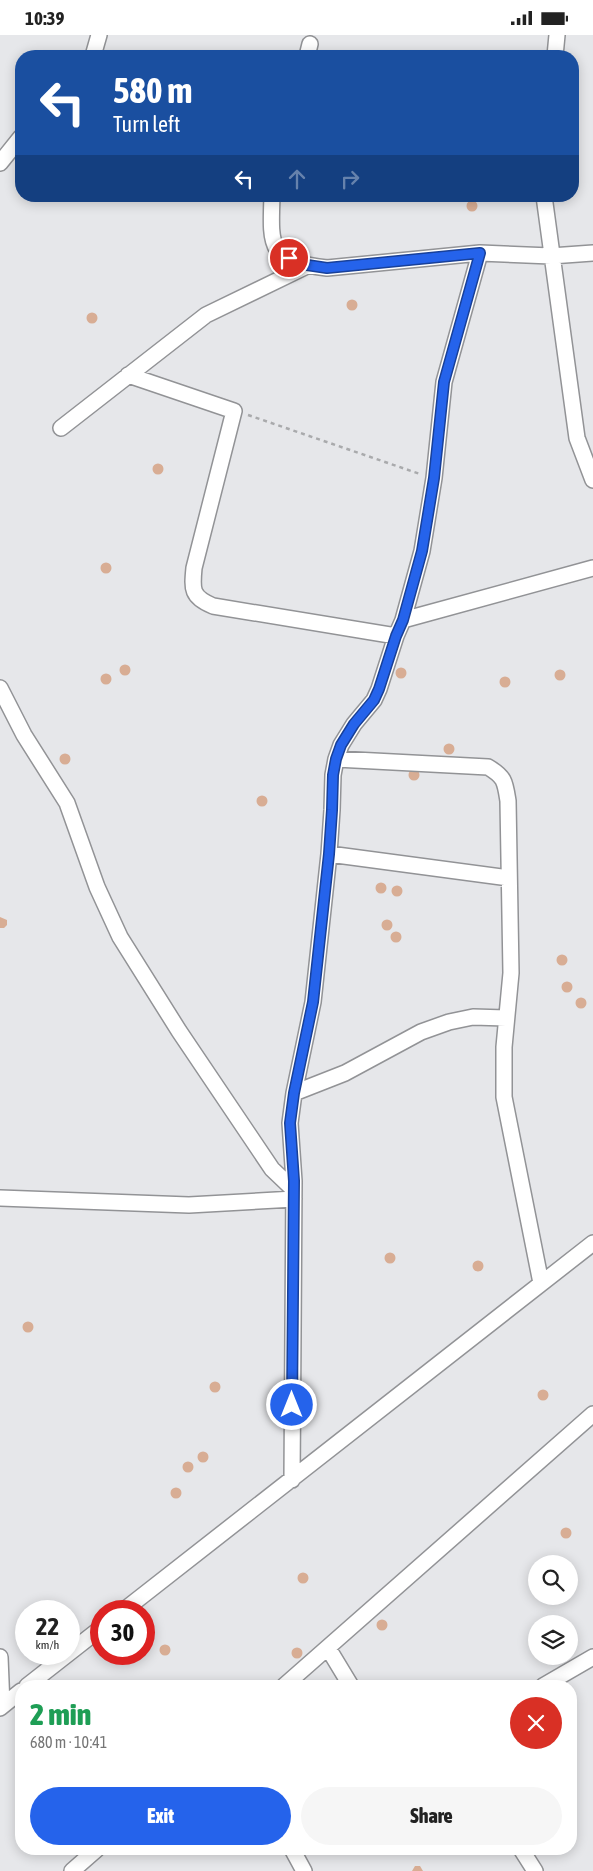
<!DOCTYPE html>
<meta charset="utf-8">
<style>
body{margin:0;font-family:"Asap Condensed",sans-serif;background:#f6f6f6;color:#222;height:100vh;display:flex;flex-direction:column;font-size:19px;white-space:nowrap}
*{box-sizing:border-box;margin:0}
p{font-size:16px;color:#767676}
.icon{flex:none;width:28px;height:28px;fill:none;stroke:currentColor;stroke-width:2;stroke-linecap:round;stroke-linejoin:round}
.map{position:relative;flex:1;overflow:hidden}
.details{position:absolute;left:15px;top:1645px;width:562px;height:175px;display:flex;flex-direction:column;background:#fff;border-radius:20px;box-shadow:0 2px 12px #0003}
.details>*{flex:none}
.banner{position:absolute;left:15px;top:15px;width:564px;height:152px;border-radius:20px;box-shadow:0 2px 12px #0003;background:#1a4fa0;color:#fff;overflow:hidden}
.buttons{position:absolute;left:528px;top:1520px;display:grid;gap:10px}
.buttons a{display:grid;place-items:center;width:50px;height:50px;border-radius:50%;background:#fff;box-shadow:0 2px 12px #0003;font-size:25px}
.speed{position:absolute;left:15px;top:1565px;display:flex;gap:10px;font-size:25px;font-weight:700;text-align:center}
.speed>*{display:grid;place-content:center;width:65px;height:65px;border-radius:50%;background:#fff;box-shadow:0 2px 12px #0003;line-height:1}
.speed small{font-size:12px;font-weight:400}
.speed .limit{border:8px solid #d22;background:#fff;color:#111}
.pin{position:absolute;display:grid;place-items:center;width:42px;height:42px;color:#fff;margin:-21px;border:2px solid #fff;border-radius:50%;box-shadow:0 1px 5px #0007}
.me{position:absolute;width:55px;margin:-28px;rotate:0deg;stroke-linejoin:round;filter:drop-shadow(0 0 4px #0008)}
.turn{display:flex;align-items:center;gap:18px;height:105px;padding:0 15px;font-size:22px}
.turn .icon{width:65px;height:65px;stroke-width:2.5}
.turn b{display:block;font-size:35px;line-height:42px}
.lanes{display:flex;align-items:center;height:48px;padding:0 15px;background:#0003;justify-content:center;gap:25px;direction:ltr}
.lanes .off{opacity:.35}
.round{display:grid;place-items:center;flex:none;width:52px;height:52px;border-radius:26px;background:#f6f6f6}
.headline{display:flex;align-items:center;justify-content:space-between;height:85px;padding:0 15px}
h1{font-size:30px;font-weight:800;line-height:38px;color:#1e9e55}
.button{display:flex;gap:10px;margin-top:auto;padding:10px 15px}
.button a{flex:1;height:58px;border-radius:30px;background:#2563eb;color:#fff;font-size:20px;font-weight:800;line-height:58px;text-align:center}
.button a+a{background:#f6f6f6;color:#222}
.status{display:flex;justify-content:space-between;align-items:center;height:35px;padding:0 25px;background:#fff;direction:ltr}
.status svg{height:14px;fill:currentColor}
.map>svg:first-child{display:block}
.building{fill:#d8ad94}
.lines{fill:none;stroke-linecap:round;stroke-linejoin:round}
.street-casing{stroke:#929396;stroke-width:18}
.path{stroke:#a9aaac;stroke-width:2.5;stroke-dasharray:4 4;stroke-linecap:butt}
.street{stroke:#fff;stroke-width:15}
.route-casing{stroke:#184099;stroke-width:12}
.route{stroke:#2563eb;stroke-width:9}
</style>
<div class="status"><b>10:39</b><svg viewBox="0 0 49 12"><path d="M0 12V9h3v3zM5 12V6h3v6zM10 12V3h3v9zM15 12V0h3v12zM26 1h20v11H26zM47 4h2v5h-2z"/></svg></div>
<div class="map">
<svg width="593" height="1836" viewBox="0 0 593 1836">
<rect width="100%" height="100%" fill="#e6e7ea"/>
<path class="building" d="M466.5 171a5.5 5.5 0 1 1 11 0a5.5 5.5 0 1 1-11 0Z
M346.5 270a5.5 5.5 0 1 1 11 0a5.5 5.5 0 1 1-11 0Z
M86.5 283a5.5 5.5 0 1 1 11 0a5.5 5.5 0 1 1-11 0Z
M152.5 434a5.5 5.5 0 1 1 11 0a5.5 5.5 0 1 1-11 0Z
M100.5 533a5.5 5.5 0 1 1 11 0a5.5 5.5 0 1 1-11 0Z
M119.5 635a5.5 5.5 0 1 1 11 0a5.5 5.5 0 1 1-11 0Z
M395.5 638a5.5 5.5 0 1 1 11 0a5.5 5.5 0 1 1-11 0Z
M554.5 640a5.5 5.5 0 1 1 11 0a5.5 5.5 0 1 1-11 0Z
M100.5 644a5.5 5.5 0 1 1 11 0a5.5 5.5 0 1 1-11 0Z
M499.5 647a5.5 5.5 0 1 1 11 0a5.5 5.5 0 1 1-11 0Z
M443.5 714a5.5 5.5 0 1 1 11 0a5.5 5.5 0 1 1-11 0Z
M59.5 724a5.5 5.5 0 1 1 11 0a5.5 5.5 0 1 1-11 0Z
M408.5 740a5.5 5.5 0 1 1 11 0a5.5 5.5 0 1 1-11 0Z
M256.5 766a5.5 5.5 0 1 1 11 0a5.5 5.5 0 1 1-11 0Z
M375.5 853a5.5 5.5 0 1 1 11 0a5.5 5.5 0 1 1-11 0Z
M391.5 856a5.5 5.5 0 1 1 11 0a5.5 5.5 0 1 1-11 0Z
M 0,882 L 7,885 L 7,890 L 4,893 L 0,893 Z
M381.5 890a5.5 5.5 0 1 1 11 0a5.5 5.5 0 1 1-11 0Z
M390.5 902a5.5 5.5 0 1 1 11 0a5.5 5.5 0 1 1-11 0Z
M556.5 925a5.5 5.5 0 1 1 11 0a5.5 5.5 0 1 1-11 0Z
M561.5 952a5.5 5.5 0 1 1 11 0a5.5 5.5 0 1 1-11 0Z
M575.5 968a5.5 5.5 0 1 1 11 0a5.5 5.5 0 1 1-11 0Z
M384.5 1223a5.5 5.5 0 1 1 11 0a5.5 5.5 0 1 1-11 0Z
M472.5 1231a5.5 5.5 0 1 1 11 0a5.5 5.5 0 1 1-11 0Z
M22.5 1292a5.5 5.5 0 1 1 11 0a5.5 5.5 0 1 1-11 0Z
M209.5 1352a5.5 5.5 0 1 1 11 0a5.5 5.5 0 1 1-11 0Z
M537.5 1360a5.5 5.5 0 1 1 11 0a5.5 5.5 0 1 1-11 0Z
M197.5 1422a5.5 5.5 0 1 1 11 0a5.5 5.5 0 1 1-11 0Z
M182.5 1432a5.5 5.5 0 1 1 11 0a5.5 5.5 0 1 1-11 0Z
M170.5 1458a5.5 5.5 0 1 1 11 0a5.5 5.5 0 1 1-11 0Z
M560.5 1498a5.5 5.5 0 1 1 11 0a5.5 5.5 0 1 1-11 0Z
M297.5 1543a5.5 5.5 0 1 1 11 0a5.5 5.5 0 1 1-11 0Z
M376.5 1590a5.5 5.5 0 1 1 11 0a5.5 5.5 0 1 1-11 0Z
M159.5 1615a5.5 5.5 0 1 1 11 0a5.5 5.5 0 1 1-11 0Z
M291.5 1618a5.5 5.5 0 1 1 11 0a5.5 5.5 0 1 1-11 0Z
M 415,1831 L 420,1831 L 423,1836 L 412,1836 Z"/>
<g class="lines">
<g class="street-casing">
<path id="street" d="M 93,21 L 99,0
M 307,21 L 310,9
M 555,21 L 557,0
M 0,128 L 21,102
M 272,161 C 270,214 269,226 327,233 L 480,218 L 551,221 L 593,218
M 544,161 L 577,403 L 593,445
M 128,340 L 234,376 L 194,533 C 192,554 191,562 213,571 L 396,601
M 61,393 L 206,280 L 307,231
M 403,585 L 593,533
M 0,653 L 24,700 L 67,768 L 97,852 L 120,902 L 179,996 L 272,1134 L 294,1155
M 336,724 L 488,732 C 505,742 505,747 508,766 L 511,938 L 504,1012 L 504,1062 L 541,1248
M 329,819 L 509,843
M 294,1058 L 345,1038 L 421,997 L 449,987 L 473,982 L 506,983
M 0,1163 L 189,1170 L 294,1164
M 292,1445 L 294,1146 L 290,1088 L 294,1058 L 313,967 L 329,819 L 332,775 L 333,740 L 336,724 L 341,710 L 354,689 L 374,665 L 379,654 L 396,601 L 403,585 L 422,516 L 434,443 L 444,347 L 480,218
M 123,1576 L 593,1208
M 328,1613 L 351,1651
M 0,1622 L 2,1671
M 27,1651 L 101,1593
M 284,1651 L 593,1379
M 543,1651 L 593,1622
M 0,1673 L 21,1656
M 292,1814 L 304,1836
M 521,1814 L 535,1836
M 72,1836 L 97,1814"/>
</g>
<path class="path" d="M 248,380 L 420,439"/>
<use href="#street" class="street"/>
</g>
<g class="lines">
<g class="route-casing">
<path id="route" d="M 289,223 L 307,230 L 327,233 L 480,218 L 444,347 L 434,443 L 422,516 L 403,585 L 396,601 L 379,654 L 374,665 L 354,689 L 341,710 L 336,724 L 333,740 L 332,775 L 329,819 L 313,967 L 294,1058 L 290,1088 L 294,1146 L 292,1370"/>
</g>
<use href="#route" class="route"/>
</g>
</svg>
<div class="buttons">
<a><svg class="icon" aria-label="search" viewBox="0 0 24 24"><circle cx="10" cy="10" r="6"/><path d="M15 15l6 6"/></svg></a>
<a><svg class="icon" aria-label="layers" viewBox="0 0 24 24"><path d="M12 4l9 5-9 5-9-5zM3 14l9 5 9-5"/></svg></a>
</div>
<div class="speed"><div>22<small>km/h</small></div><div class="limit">30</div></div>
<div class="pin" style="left:289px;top:223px;background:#d93025"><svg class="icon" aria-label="arrive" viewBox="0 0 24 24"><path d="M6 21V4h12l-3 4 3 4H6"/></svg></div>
<svg class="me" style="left:292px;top:1370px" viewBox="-20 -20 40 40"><circle r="17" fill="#2563eb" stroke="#fff" stroke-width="3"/><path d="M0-11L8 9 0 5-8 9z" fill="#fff"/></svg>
<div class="banner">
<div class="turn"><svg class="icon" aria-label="left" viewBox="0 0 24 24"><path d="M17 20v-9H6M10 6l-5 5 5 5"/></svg><div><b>580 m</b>Turn left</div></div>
<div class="lanes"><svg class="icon" aria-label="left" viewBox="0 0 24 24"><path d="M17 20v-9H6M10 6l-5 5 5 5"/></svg><svg class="icon off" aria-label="ahead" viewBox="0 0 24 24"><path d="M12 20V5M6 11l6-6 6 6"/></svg><svg class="icon off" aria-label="right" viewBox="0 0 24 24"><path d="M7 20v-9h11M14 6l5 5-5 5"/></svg></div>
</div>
<section class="details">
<div class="headline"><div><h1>2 min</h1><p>680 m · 10:41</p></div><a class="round" style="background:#d93025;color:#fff"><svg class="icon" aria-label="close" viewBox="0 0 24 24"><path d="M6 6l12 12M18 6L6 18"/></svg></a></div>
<div class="button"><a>Exit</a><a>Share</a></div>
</section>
</div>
